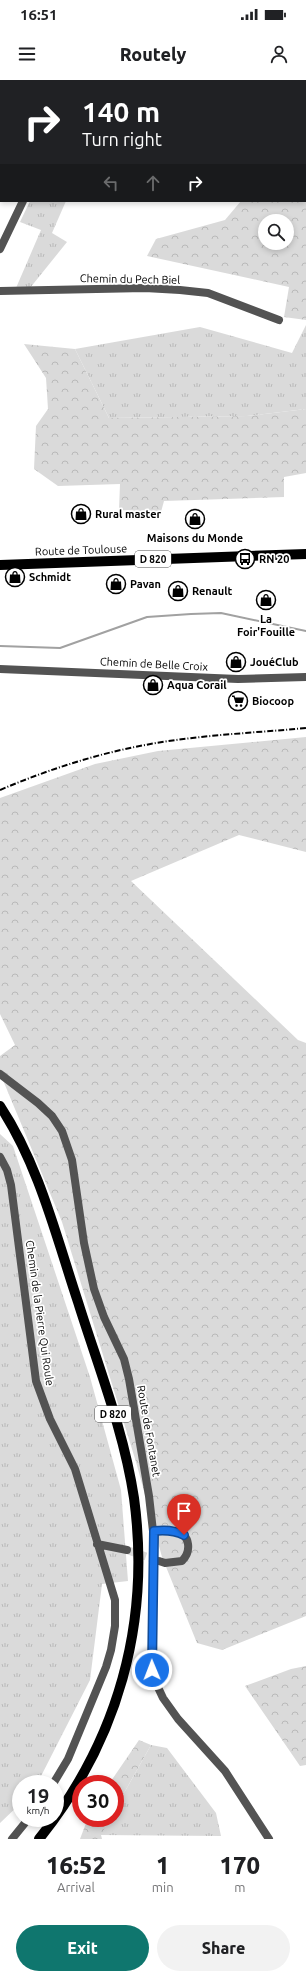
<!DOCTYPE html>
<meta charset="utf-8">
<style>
body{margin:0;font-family:Ubuntu,sans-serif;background:#f2f2f2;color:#202124;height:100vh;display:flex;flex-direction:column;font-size:15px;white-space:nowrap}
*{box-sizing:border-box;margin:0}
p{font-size:13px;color:#757577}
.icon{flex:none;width:22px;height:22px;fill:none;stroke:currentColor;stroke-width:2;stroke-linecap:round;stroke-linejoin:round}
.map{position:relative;height:1759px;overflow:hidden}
.side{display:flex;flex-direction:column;background:#fff;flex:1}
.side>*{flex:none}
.banner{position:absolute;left:0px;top:0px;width:306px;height:122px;box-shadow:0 2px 6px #0003;background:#202124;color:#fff;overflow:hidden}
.controls{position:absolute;left:258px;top:134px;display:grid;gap:8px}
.controls a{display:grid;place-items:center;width:36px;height:36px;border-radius:50%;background:#fff;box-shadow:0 2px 6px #0003;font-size:20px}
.speed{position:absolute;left:12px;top:1695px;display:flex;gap:8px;font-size:20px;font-weight:700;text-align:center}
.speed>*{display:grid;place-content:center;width:52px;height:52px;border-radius:50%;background:#fff;box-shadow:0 2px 6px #0003;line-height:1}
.speed small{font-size:10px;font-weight:400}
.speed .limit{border:6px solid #d22;background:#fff;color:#111}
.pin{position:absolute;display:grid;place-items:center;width:34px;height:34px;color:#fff;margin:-41px -17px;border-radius:50% 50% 50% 0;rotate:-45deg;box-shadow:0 0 4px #0007}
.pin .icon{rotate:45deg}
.me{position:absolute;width:44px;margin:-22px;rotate:359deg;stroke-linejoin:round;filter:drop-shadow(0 0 3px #0008)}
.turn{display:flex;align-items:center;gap:14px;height:84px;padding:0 16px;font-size:18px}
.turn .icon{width:52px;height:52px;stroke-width:2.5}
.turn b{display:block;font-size:28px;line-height:34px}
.lanes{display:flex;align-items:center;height:38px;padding:0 16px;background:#0003;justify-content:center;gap:20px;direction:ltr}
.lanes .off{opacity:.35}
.eta{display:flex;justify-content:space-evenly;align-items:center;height:68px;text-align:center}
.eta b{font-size:24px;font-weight:800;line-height:28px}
.action{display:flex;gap:8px;margin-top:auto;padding:8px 16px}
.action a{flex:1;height:46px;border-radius:24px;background:#0f766e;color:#fff;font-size:16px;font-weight:800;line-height:46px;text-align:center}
.action a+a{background:#f2f2f2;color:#202124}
.status{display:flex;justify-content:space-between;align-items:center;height:28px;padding:0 20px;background:#fff;direction:ltr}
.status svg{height:11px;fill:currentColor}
header{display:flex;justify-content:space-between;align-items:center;height:52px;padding:0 16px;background:#fff;font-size:18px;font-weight:800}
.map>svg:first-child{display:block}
.grass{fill:url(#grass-tufts)}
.forest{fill:url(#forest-crowns);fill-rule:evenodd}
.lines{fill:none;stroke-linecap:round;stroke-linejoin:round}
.stream{stroke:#a1a1a1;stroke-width:2}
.minor-tunnel{stroke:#d9d9d9;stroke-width:8;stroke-dasharray:8 4;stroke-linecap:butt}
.minor{stroke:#535353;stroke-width:8}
.primary{stroke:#000;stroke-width:10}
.rail{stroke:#000;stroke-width:2;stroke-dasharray:6 2 1 2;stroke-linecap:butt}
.route-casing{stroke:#114b97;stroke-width:10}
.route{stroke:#1a73e8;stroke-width:7}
.labels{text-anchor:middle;stroke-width:3.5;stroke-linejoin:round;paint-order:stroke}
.shield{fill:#fff;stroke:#4c4c4c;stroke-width:1}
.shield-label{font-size:10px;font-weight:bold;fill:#000}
.street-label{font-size:11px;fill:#000;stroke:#fff}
.poi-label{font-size:11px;font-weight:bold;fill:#000;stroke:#fff;text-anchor:start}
</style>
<div class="status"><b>16:51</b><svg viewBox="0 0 49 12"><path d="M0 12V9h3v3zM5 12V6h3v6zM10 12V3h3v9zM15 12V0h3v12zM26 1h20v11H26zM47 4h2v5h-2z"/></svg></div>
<header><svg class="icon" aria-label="menu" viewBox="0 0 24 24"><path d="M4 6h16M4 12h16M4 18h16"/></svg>Routely<svg class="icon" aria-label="person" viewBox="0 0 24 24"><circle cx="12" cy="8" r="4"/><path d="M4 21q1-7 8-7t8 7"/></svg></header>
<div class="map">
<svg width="306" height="1759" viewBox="0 0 306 1759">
<defs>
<pattern id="grass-tufts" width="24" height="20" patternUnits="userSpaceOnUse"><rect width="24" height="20" fill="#dadada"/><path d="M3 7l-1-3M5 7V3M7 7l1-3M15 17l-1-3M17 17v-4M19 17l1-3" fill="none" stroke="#b9b9b9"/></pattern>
<pattern id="forest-crowns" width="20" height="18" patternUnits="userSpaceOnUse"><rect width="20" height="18" fill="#dadada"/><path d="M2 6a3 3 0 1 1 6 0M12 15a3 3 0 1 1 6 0" fill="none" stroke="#b9b9b9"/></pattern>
</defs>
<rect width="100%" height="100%" fill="#fff"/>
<path class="grass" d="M 0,0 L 69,0 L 1,1 L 0,96 Z
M 30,121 L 66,121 L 52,153 L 67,162 L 30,208 L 16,208 L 41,150 L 20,142 Z
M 306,245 L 306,329 L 247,336 L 109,338 L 75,269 L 200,247 L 292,273 Z
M 0,1054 L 13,1066 L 90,1297 L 121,1410 L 128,1501 L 102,1504 L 90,1600 L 37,1704 L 21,1704 L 21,1723 L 0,1743 Z
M 151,1665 L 167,1668 L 216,1733 L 221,1756 L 100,1755 L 110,1738 L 115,1738 L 115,1729 Z"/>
<path class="forest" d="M 176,0 L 306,0 L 306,240 L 284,237 L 289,207 L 147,176 L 156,159 L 225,140 L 241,121 L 305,121 L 305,1 L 174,1 ZM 265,141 L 287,141 L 287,163 L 265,163 Z
M 24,264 L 75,269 L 109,338 L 247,336 L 306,329 L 306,393 L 284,397 L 284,417 L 164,421 L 161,432 L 119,430 L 120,404 L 58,406 L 34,389 L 36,346 L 48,329 L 46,298 Z
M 306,657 L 306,772 L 239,755 L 131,801 L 298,960 L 306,963 L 306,1536 L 222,1570 L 197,1563 L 162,1477 L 136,1382 L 62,1142 L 0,993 L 0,976 L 15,965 L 0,934 L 0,718 L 95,684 L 158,671 Z
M 306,1586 L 306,1685 L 300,1686 L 245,1606 L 291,1589 Z
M 139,1660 L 151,1665 L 115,1729 L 115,1704 L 109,1704 Z
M 88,1738 L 110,1738 L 101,1755 L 102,1759 L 80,1759 Z"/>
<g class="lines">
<path class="stream" d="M 0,566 L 60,568 L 147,537 L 191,534 L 221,533 L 306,551"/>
<path class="minor-tunnel" d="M 127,1470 L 159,1481"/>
<path class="minor" d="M 99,1 L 100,0
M 0,169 L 23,121
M 0,211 L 145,208 L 180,210 L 208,213 L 279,240
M 0,589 L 238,599 L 306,597
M 0,994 L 38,1023 L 52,1036 L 62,1051 L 72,1080 L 84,1163 L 94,1209 L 104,1237 L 124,1279 L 129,1299 L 149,1416 L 153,1451 L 154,1481 L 152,1546 L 152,1590 L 155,1601 L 163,1618 L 178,1639 L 225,1691 L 269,1759
M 0,1077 L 7,1090 L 11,1105 L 36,1301 L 50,1339 L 75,1389 L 115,1520 L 115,1546 L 111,1570 L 106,1587 L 68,1679 L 53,1704
M 153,1451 C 166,1450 186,1448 188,1464 C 189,1471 187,1476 182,1481 L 165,1483 L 159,1481
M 97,1464 L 127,1470
M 12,1759 L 29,1738"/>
<path class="primary" d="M 0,485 L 306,474
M 0,1026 C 39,1085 56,1156 78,1222 C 98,1286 124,1351 134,1418 C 151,1543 118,1661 39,1759"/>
<path class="rail" d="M 0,710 C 47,690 96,674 145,665 C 198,655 253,653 306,648"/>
</g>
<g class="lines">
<g class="route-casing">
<path id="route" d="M 152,1590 L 154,1451 C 165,1450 174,1450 184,1455"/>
</g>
<use href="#route" class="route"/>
</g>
<defs>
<g id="shop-ring" transform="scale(1)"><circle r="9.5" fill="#fff" stroke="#000" stroke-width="1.5"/><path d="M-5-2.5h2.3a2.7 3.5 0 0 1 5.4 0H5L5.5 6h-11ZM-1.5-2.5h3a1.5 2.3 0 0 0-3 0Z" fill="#000"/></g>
<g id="bus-ring" transform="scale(1)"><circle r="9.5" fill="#fff" stroke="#000" stroke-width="1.5"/><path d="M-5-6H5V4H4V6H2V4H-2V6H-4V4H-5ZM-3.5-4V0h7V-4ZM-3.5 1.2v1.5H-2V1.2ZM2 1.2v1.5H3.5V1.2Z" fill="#000"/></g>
<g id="supermarket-ring" transform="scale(1)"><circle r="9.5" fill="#fff" stroke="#000" stroke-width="1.5"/><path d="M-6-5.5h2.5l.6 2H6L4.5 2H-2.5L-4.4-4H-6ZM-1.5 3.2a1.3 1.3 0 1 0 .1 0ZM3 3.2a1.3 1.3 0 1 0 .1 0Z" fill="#000"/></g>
</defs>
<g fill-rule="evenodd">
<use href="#shop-ring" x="81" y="434"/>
<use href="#shop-ring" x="195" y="439"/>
<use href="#bus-ring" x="245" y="479"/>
<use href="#shop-ring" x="15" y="497"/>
<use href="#shop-ring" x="116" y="504"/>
<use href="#shop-ring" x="178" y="511"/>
<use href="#shop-ring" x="266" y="520"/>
<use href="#shop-ring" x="236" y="582"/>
<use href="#shop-ring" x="153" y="605"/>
<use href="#supermarket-ring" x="238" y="621"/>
</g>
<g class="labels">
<g class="shield">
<rect x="135" y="471" width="36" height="16" rx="3"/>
<rect x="95" y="1326" width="36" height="16" rx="3"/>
</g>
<g class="shield-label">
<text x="153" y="483">D 820</text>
<text x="113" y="1338">D 820</text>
</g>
<g class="street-label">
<text transform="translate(130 199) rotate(1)" y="4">Chemin du Pech Biel</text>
<text transform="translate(81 470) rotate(-2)" y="4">Route de Toulouse</text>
<text transform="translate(154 584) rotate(3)" y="4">Chemin de Belle Croix</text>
<text transform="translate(40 1233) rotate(82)" y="4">Chemin de la Pierre Qui Roule</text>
<text transform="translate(149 1351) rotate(80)" y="4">Route de Fontanet</text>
</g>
<g class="poi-label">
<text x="95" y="438">Rural master</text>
<text x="195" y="462" text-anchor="middle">Maisons du Monde</text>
<text x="259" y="483">RN 20</text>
<text x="29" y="501">Schmidt</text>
<text x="130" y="508">Pavan</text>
<text x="192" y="515">Renault</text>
<text x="266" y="543" text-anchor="middle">La<tspan x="266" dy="13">Foir'Fouille</tspan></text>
<text x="250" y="586">JouéClub</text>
<text x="167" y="609">Aqua Corail</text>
<text x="252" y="625">Biocoop</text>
</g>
</g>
</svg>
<div class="controls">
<a><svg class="icon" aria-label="search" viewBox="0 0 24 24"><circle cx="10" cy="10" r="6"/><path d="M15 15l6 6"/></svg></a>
</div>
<div class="speed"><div>19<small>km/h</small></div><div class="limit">30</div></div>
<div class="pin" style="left:184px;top:1455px;background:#d93025"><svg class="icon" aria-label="arrive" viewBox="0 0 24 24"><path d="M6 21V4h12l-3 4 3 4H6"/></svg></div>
<svg class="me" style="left:152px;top:1590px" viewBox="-20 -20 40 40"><circle r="17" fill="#1a73e8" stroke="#fff" stroke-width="3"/><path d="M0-11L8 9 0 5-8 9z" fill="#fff"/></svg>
<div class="banner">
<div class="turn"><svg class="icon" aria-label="right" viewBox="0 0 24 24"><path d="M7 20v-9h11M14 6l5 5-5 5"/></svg><div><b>140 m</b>Turn right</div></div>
<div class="lanes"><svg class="icon off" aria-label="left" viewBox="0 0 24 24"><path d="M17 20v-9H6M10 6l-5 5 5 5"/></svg><svg class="icon off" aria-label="ahead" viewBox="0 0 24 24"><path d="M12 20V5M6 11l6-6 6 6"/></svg><svg class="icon" aria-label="right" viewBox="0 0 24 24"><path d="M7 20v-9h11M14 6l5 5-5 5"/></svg></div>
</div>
</div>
<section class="side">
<div class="eta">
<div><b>16:52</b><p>Arrival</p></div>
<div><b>1</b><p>min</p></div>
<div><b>170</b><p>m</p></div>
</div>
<div class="action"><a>Exit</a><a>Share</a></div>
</section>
